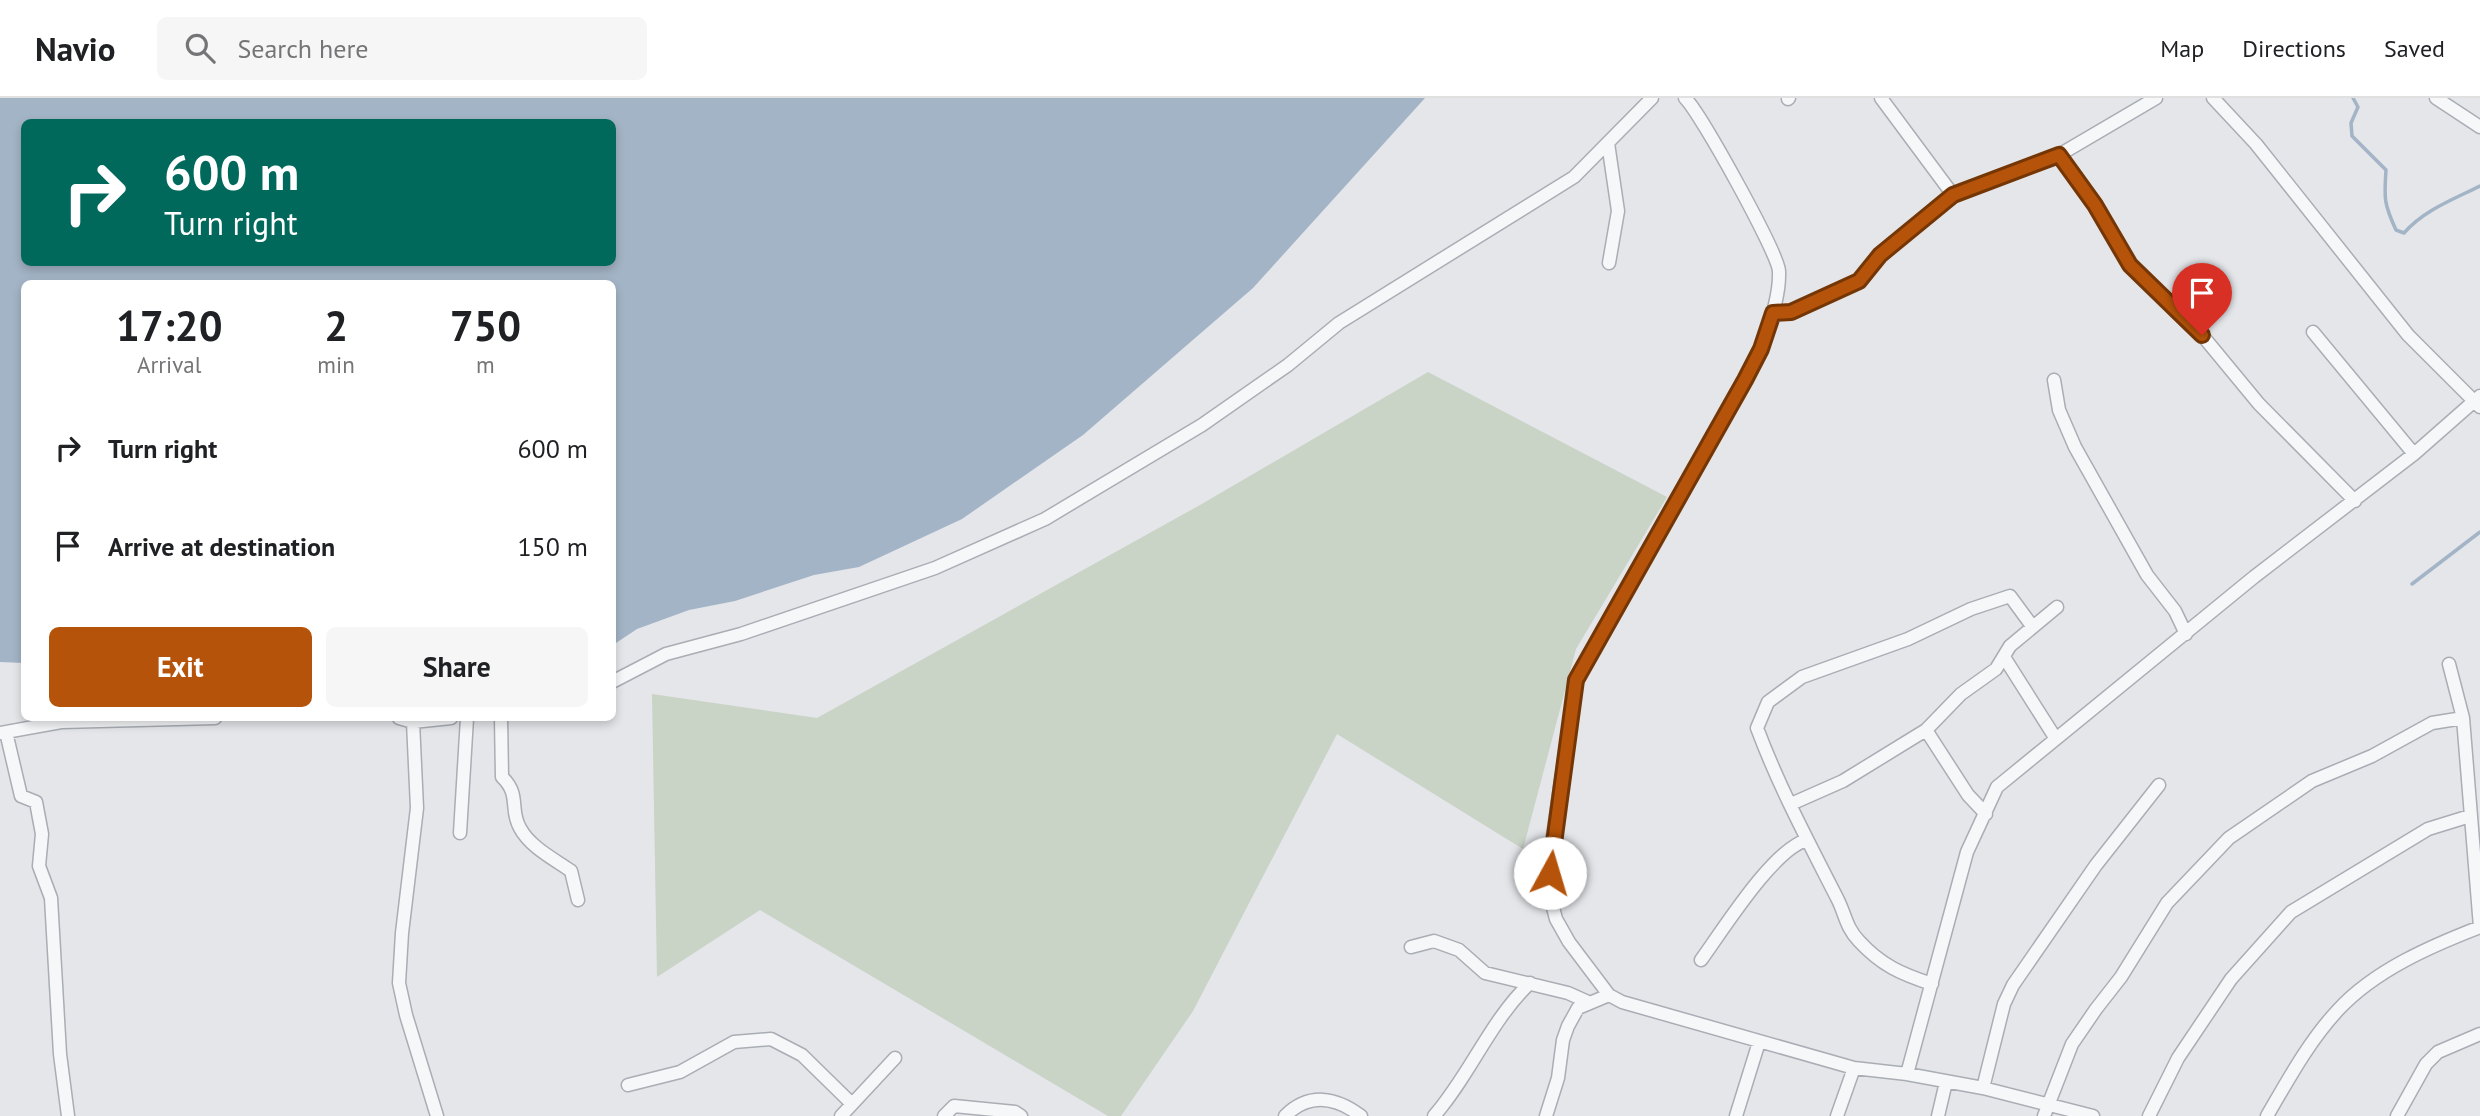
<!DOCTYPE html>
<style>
body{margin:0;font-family:"PT Sans",sans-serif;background:#f6f6f6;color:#202124;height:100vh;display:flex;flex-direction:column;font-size:26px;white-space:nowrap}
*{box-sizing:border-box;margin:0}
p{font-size:23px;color:#757577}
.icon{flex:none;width:38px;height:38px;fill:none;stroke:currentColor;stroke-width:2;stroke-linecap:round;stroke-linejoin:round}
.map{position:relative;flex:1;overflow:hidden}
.side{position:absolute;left:21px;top:182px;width:595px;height:441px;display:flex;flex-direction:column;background:#fff;border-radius:10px;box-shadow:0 4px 10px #0003}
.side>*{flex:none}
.top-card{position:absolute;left:21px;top:21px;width:595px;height:147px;border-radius:10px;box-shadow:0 4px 10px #0003;background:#00695c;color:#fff;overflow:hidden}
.pin{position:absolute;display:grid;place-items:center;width:60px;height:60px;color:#fff;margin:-72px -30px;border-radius:50% 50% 50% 0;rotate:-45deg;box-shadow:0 0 7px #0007}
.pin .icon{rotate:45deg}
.me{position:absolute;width:77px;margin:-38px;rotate:6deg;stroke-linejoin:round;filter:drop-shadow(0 0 5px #0008)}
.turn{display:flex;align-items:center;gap:24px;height:147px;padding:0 28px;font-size:32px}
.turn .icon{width:91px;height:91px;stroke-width:2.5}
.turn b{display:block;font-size:49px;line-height:60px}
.eta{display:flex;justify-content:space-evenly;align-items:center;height:119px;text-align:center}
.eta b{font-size:42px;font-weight:700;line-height:49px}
.primary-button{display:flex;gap:14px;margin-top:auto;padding:14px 28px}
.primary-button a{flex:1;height:80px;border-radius:10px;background:#b45309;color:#fff;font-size:28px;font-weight:700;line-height:80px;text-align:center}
.primary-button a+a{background:#f6f6f6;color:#202124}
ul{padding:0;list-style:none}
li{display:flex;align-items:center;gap:21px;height:98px;padding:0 28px}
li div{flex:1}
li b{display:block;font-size:26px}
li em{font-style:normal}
header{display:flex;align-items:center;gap:42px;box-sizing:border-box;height:98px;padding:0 35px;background:#fff;border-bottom:2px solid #e0e0e0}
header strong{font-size:33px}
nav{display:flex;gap:38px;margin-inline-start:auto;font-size:24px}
.search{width:490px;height:63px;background:#f6f6f6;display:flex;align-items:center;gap:18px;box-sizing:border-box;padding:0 24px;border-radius:10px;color:#757577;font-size:26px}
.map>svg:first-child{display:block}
.green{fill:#c9d3c6}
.water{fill:#a3b4c6;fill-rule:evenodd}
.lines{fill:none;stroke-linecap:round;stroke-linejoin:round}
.stream{stroke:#a3b4c6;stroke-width:3.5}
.minor-casing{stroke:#a9adb4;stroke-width:15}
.minor{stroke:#f6f7f9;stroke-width:12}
.route-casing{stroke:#753606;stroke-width:18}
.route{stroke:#b45309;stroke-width:12}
</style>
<header>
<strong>Navio</strong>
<div class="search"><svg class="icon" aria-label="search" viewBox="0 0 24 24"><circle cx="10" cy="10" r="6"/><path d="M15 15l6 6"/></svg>Search here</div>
<nav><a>Map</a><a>Directions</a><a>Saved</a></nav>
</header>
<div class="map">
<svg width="2480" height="1018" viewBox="0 0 2480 1018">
<rect width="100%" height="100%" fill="#e4e6ea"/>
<path class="green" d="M 1428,274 L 1667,399 L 1576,551 L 1523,751 L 1337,636 L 1193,913 L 1121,1018 L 1108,1018 L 760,812 L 657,879 L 652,596 L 817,620 L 1200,407 Z"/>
<path class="water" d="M 0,0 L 1425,0 L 1253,190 L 1083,337 L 962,421 L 859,469 L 814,477 L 735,503 L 689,512 L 637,531 L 613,547 L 612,186 L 24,186 L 24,565 L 0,564 ZM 24,24 L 612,24 L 612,164 L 24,164 Z"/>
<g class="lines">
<path class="stream" d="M 2353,0 L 2358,9 L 2351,25 L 2352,38 L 2386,72 C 2384,101 2384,106 2396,132 L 2404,135 C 2424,112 2454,101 2480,88
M 2412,486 L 2480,434"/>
<g class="minor-casing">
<path id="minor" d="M 1685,0 C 1700,14 1778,155 1779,173 C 1780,199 1769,227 1761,252 L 1576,581 L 1550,758 L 1550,798 L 1556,821 L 1569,844 L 1609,897 L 1622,904 L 1854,970 L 1907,976 L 1983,990 L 2093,1018
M 1881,0 L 1953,97
M 2213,0 L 2256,46 L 2408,237 L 2480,309
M 2436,0 L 2480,29
M 1788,1 L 1789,0
M 1608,45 L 1618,113 L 1609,165
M 2059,57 L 2095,107 L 2130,167 L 2202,237 L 2259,306 L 2355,403
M 1773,215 L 1791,214 L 1859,183 L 1880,157 L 1953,97 L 2059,57 L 2156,0
M 2313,234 L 2414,356
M 2054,282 L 2059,312 L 2075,349 L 2147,477 L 2175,513 L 2186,536
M 2004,559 L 2056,641
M 612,584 L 666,556 L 741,536 L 935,470 L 1045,421 L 1202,327 L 1288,267 L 1339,225 L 1574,79 L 1652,0
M 399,620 L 413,624 L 451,620
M 501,620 L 502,679 C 521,697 509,711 520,730 C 530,749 554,761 571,773 L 578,802
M 413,624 L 417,710 L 402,835 L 399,885 L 406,917 L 437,1018
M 1926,632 L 1968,697 L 1986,716
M 6,634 L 21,698 L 36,704 L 42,736 L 39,768 L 51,800 L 60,956 L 68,1018
M 0,635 L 61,624 L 215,620
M 1791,706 L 1843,683 L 1926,632 L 1961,596 L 1996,571 L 2010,548 L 2057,509
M 460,735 L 467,620
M 1411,849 L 1434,843 L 1459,852 L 1485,875 L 1568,895 L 1588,904
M 1701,862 C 1723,832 1773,751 1807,742
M 1932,886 C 1901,876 1881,867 1859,843 C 1846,830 1845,815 1837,800 C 1809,745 1779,689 1757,630 L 1768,604 L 1802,579 L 1908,541 L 1971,511 L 2010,498 L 2032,528
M 1907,976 L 1967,754 L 1997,689 L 2254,479 L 2414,356 L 2480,298
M 628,987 L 680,974 L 734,944 L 771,941 L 802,957 L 851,1005
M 1983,990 L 2004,906 L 2013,887 L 2096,767 L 2159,687
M 841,1018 L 895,960
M 944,1018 L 954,1008 L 1015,1014 L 1021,1018
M 1285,1018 C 1309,994 1336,999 1361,1018
M 1434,1018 C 1470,977 1490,923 1530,885
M 1546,1018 L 1558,980 L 1563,942 L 1568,928 L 1578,910 L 1609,897
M 1736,1018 L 1759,944
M 1837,1018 L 1854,970
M 1938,1018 L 1946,984
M 2044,1018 L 2072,946 L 2096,911 L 2121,879 L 2167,805 L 2229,740 L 2312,683 L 2372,658 L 2432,625 L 2463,620
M 2149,1018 L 2178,960 L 2231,881 L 2291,814 L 2428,731 L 2470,718
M 2267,1018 C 2288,982 2309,943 2338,912 C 2375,872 2431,848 2480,829 L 2463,620 L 2449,566
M 2397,1018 L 2426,966 L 2438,954 L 2480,936"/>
</g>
<use href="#minor" class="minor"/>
</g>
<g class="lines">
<g class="route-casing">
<path id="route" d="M 1550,775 L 1576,582 L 1745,282 L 1761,251 L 1773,215 L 1791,214 L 1859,183 L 1880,157 L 1953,97 L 2059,57 L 2095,107 L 2130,167 L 2202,237"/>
</g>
<use href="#route" class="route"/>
</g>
</svg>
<div class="pin" style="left:2202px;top:237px;background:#d93025"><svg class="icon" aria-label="arrive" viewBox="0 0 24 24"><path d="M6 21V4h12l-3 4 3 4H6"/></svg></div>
<svg class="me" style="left:1550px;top:775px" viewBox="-20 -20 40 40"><circle r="19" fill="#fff"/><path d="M0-13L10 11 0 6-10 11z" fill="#b45309"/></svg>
<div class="top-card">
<div class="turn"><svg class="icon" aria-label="right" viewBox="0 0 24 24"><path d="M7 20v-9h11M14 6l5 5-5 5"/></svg><div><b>600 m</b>Turn right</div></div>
</div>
<section class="side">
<div class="eta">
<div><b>17:20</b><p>Arrival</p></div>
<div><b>2</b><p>min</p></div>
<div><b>750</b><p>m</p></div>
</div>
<ul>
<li><svg class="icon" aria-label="right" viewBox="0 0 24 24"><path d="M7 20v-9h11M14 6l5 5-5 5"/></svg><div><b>Turn right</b></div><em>600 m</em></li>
<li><svg class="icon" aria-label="arrive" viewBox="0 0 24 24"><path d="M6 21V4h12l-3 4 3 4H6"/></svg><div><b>Arrive at destination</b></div><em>150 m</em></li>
</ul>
<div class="primary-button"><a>Exit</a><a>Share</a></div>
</section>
</div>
